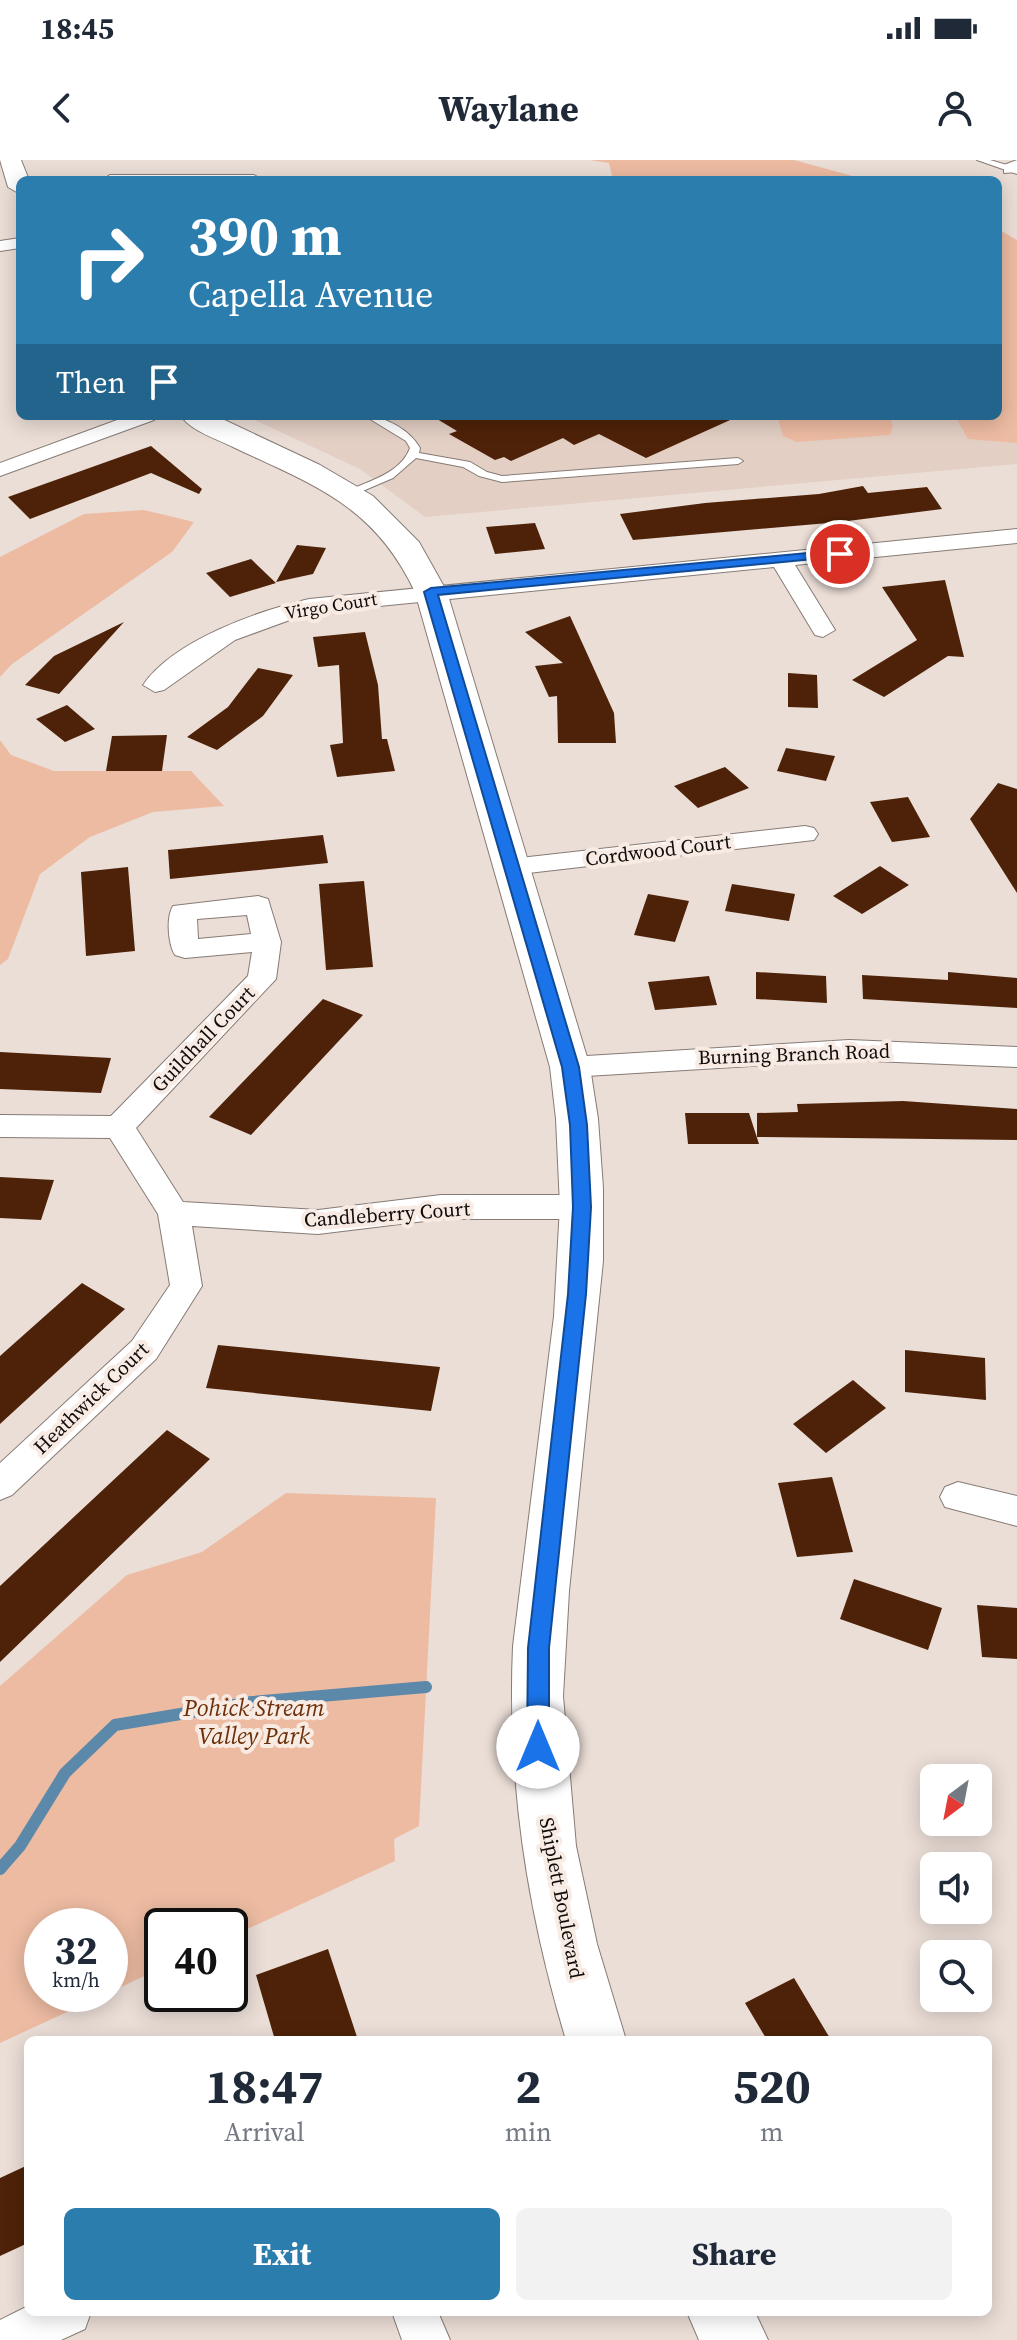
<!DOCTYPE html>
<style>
body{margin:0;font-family:"Source Serif 4",serif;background:#f2f2f3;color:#1f2937;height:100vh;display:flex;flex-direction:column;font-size:30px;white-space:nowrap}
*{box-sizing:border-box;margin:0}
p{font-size:26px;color:#747a83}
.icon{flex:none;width:44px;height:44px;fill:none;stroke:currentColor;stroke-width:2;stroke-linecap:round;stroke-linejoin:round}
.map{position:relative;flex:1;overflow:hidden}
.sheet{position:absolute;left:24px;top:1876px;width:968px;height:280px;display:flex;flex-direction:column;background:#fff;border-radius:12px;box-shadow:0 4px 20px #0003}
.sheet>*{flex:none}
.hud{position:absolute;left:16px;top:16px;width:986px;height:244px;border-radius:12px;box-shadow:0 4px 20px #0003;background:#2b7dae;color:#fff;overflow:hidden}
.needle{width:52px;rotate:212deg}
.tools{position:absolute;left:920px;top:1604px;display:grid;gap:16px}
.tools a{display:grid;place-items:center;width:72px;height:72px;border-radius:12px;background:#fff;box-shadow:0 4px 20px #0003;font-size:40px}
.speed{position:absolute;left:24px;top:1748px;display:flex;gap:16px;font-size:40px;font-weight:700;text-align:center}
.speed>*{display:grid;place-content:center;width:104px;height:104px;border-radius:50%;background:#fff;box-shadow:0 4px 20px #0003;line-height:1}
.speed small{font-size:20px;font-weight:400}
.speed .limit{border:4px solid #111;border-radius:12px;background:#fff;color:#111}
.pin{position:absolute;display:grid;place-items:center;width:68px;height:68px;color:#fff;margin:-34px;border:4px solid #fff;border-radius:50%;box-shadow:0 2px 8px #0007}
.me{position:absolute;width:88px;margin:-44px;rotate:0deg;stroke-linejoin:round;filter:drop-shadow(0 0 6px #0008)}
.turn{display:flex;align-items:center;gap:28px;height:168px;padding:0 40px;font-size:36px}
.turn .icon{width:104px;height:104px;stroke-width:2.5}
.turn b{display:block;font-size:56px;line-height:68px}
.then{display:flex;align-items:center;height:76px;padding:0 40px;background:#0003;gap:16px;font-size:30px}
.eta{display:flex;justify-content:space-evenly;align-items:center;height:136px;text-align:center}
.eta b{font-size:48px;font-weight:700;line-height:56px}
.button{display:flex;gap:16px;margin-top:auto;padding:16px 40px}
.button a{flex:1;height:92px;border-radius:12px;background:#2b7dae;color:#fff;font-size:32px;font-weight:700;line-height:92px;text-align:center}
.button a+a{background:#f2f2f3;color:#1f2937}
.status{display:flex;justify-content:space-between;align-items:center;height:56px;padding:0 40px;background:#fff;direction:ltr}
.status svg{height:22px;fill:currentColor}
header{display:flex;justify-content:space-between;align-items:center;height:104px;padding:0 40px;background:#fff;font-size:36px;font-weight:700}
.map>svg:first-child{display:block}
.built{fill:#e3cfc4}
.green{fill:#edbba2}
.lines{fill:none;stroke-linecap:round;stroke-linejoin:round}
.stream{stroke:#5c89a9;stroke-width:12}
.building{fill:#4e2208}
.lane-casing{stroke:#877b75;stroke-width:2}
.street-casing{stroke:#877b75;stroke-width:2}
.secondary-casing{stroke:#877b75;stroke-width:2}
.lane{fill:#fff;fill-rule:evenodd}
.street{fill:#fff;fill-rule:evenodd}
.secondary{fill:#fff;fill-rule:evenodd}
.route{fill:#1a73e8;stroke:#114b97;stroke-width:2}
.labels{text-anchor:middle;stroke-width:8;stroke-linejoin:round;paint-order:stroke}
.far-street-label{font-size:18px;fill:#100c0a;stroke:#f8ebe4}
.street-label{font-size:20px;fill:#100c0a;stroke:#f8ebe4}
.near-park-label{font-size:24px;font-style:italic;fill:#6e3008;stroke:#f8ebe4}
</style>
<div class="status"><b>18:45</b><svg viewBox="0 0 49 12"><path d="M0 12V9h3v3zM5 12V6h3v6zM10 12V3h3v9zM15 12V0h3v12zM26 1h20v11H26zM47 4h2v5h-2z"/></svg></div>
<header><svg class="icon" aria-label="back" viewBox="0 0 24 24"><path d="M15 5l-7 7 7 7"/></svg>Waylane<svg class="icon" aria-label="person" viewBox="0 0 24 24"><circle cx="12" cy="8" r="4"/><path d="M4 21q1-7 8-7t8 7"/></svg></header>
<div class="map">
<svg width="1017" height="2180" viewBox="0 0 1017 2180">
<rect width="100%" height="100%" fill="#ebded7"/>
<path class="built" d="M 1017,103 L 1017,304 L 425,357 L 360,309 L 246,256 L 998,256 Z"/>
<path class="green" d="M 590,0 L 794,0 L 867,20 L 613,20 L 609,3 Z
M 998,69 L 1017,80 L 1017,283 L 968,279 L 955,256 L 998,256 Z
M 777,256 L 889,256 L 893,266 L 890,275 L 797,282 L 783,276 Z
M 144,350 L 194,362 L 172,392 L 12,504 L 0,517 L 0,397 L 84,354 Z
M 0,580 L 11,595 L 54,611 L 191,611 L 224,646 L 153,652 L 90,677 L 40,714 L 8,799 L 0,805 Z
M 286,1333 L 436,1338 L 419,1666 L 394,1679 L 395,1701 L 230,1777 L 230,1766 L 162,1766 L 162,1808 L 110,1832 L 110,1766 L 42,1766 L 42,1834 L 106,1834 L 0,1883 L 0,1526 L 127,1415 L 202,1392 Z"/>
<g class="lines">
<path class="stream" d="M 0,1709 L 20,1686 L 65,1613 L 115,1565 L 252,1542 L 426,1527"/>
</g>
<path class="building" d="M 432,256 L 739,256 L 646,298 L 599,274 L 574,285 L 563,278 L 511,301 L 504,297 L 495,300 L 449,274 L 457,271 Z
M 151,286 L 202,329 L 199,334 L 151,313 L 30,359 L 8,337 Z
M 863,326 L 868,333 L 927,327 L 942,349 L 840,362 L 633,380 L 620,354 L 705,343 L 819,334 Z
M 535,363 L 545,389 L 495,394 L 486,367 Z
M 297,385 L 326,388 L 313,414 L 276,422 Z
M 251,399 L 276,423 L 230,437 L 206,413 Z
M 945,420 L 964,497 L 948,496 L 884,537 L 852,520 L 917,480 L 882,427 Z
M 570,456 L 614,553 L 616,583 L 558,583 L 557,536 L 549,537 L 535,506 L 563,503 L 525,472 Z
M 124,462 L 59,534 L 25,525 L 54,496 Z
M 365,472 L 378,525 L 382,579 L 387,579 L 395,611 L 337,617 L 330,585 L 343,583 L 339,505 L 318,507 L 313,477 Z
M 258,508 L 293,515 L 263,556 L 217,590 L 187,577 L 228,547 Z
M 788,513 L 817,515 L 818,548 L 788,547 Z
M 67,545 L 95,569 L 65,582 L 36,559 Z
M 167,575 L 162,611 L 106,611 L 112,576 Z
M 786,588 L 835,596 L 826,621 L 777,611 Z
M 725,607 L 749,628 L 698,648 L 674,626 Z
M 998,623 L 1017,629 L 1017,733 L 970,659 Z
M 908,637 L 930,677 L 892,682 L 870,642 Z
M 323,675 L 328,703 L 170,719 L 168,690 Z
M 880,706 L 909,725 L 862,754 L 833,736 Z
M 128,707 L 135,791 L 86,796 L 81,712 Z
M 364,721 L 373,807 L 326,810 L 319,724 Z
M 732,724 L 795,734 L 789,761 L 725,751 Z
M 648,734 L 689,741 L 675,782 L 634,775 Z
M 756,812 L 826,816 L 827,843 L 756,839 Z
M 948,812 L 1017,818 L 1017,848 L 863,839 L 862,815 L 948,820 Z
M 709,816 L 717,845 L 655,850 L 648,822 Z
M 323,839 L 363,855 L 251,975 L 209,957 Z
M 0,892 L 111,898 L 101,933 L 0,929 Z
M 903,941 L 1017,949 L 1017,980 L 757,977 L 757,953 L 798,952 L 797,944 Z
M 685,953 L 749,953 L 759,984 L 688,984 Z
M 0,1017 L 54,1020 L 41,1060 L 0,1058 Z
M 82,1123 L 125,1149 L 0,1264 L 0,1196 Z
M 218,1185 L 440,1207 L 431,1251 L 206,1228 Z
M 905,1190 L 985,1198 L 986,1240 L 905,1232 Z
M 853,1220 L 886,1248 L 826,1293 L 793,1264 Z
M 167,1270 L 210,1299 L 0,1502 L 0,1426 Z
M 832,1317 L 853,1392 L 797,1397 L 778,1323 Z
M 854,1419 L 942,1448 L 928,1490 L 840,1459 Z
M 977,1445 L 1017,1448 L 1017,1499 L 982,1497 Z
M 328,1789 L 358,1880 L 275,1880 L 256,1815 Z
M 794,1818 L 831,1880 L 767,1880 L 745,1843 Z
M 28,2005 L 28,2083 L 0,2096 L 0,2018 Z"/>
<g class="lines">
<g class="lane-casing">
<path id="lane" d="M 977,0 L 990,0 L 1017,8 L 1017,14 Z
M 365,256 C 385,256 410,270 420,288 L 419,293 L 470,302 L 487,312 L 502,316 L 738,298 L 743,301 L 738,304 L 502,322 L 479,316 L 463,307 L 416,298 L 393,318 L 351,336 L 346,333 L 347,331 C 369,321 401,313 410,288 L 406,281 Z"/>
</g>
<g class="street-casing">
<path id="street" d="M 1017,0 L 1017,12 L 1004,13 L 1004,5 Z
M 110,15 L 254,15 L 262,20 L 102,20 Z
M 20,78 L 20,88 L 0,91 L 0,81 Z
M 128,256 L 157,256 L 154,260 L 0,316 L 0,303 Z
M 1017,369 L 1017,383 L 795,405 L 835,470 L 823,477 L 815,475 L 774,407 L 309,453 L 235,480 L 164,530 L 155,532 L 143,525 C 174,480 258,451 309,439 Z
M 805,666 L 814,668 L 818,674 L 814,680 L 511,715 L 502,713 L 498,707 L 502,701 L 511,699 Z
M 258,736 L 268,739 L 281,782 L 276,819 L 136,968 L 183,1042 L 318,1050 L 441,1035 L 582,1035 L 593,1039 L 598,1047 L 593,1055 L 582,1059 L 441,1059 L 318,1074 L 192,1066 L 202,1126 L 156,1199 L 12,1335 L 0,1340 L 0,1303 L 132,1181 L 170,1125 L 158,1054 L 110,978 L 0,977 L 0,955 L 111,956 L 248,816 L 252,792 L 185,798 L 175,795 C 168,784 166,757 173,746 ZM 247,755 L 251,774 L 198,779 L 197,759 Z
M 849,880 L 1017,887 L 1017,907 L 849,900 L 570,917 L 560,914 L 555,907 L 560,900 L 570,897 Z
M 958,1322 L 1017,1336 L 1017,1366 L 945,1347 L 940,1337 L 945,1327 Z
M 28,2146 L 28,2152 L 91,2152 L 85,2169 L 61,2180 L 0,2180 L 0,2160 Z
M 392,2152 L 438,2152 L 450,2180 L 402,2180 Z"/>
</g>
<g class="secondary-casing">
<path id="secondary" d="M 0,0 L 21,0 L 29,20 L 20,20 L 20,34 L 8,27 Z
M 181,256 L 216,256 L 320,305 L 373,336 L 419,382 L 447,432 L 590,907 L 598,959 L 603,1028 L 603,1101 L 569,1431 L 563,1536 L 576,1686 L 597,1784 L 626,1880 L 566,1880 C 527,1750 507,1622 513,1486 L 554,1156 L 560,1046 L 556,959 L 550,907 L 415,432 C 374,345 315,326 233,287 C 217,279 191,271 181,256 Z
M 687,2152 L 755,2152 L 768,2180 L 699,2180 Z"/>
</g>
<use href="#lane" class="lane"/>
<use href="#street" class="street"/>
<use href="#secondary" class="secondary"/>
</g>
<path class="route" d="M 840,390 L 847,394 L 845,396 L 438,435 L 579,907 L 587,965 L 591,1047 L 586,1134 L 549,1488 L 549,1587 L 546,1594 L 538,1597 L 530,1594 L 527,1587 L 528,1488 L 568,1134 L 573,1047 L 570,965 L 562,907 L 424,432 L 431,428 Z"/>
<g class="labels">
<g class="far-street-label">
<text transform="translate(331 446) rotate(-9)" y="6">Virgo Court</text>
</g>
<g class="street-label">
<text transform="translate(658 690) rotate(-7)" y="7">Cordwood Court</text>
<text transform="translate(203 879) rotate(-46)" y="7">Guildhall Court</text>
<text transform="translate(794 894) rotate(-2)" y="7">Burning Branch Road</text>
<text transform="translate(387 1054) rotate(-4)" y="7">Candleberry Court</text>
<text transform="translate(91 1238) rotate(-44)" y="7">Heathwick Court</text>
<text transform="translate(562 1738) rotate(79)" y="7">Shiplett Boulevard</text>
</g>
<g class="near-park-label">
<text x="254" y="1556">Pohick Stream<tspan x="254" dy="28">Valley Park</tspan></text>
</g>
</g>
</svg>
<div class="tools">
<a><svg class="needle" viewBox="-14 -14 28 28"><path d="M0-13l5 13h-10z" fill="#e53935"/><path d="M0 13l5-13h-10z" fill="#747a83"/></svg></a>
<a><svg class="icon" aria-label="sound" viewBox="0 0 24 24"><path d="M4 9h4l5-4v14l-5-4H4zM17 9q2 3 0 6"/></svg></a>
<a><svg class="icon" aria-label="search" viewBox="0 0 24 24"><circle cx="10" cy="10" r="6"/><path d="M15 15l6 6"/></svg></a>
</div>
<div class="speed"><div>32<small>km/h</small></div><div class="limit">40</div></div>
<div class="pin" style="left:840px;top:394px;background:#d93025"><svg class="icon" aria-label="arrive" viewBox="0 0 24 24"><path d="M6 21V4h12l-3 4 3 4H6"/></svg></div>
<svg class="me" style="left:538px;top:1587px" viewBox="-20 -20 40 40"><circle r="19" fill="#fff"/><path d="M0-13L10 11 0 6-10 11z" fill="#1a73e8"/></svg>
<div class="hud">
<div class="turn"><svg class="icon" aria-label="right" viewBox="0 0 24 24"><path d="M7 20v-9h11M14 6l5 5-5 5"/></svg><div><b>390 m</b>Capella Avenue</div></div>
<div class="then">Then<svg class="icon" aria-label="arrive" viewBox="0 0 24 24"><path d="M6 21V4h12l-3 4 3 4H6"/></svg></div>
</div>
<section class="sheet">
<div class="eta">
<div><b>18:47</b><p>Arrival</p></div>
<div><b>2</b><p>min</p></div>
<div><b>520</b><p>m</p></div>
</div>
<div class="button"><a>Exit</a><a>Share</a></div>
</section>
</div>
